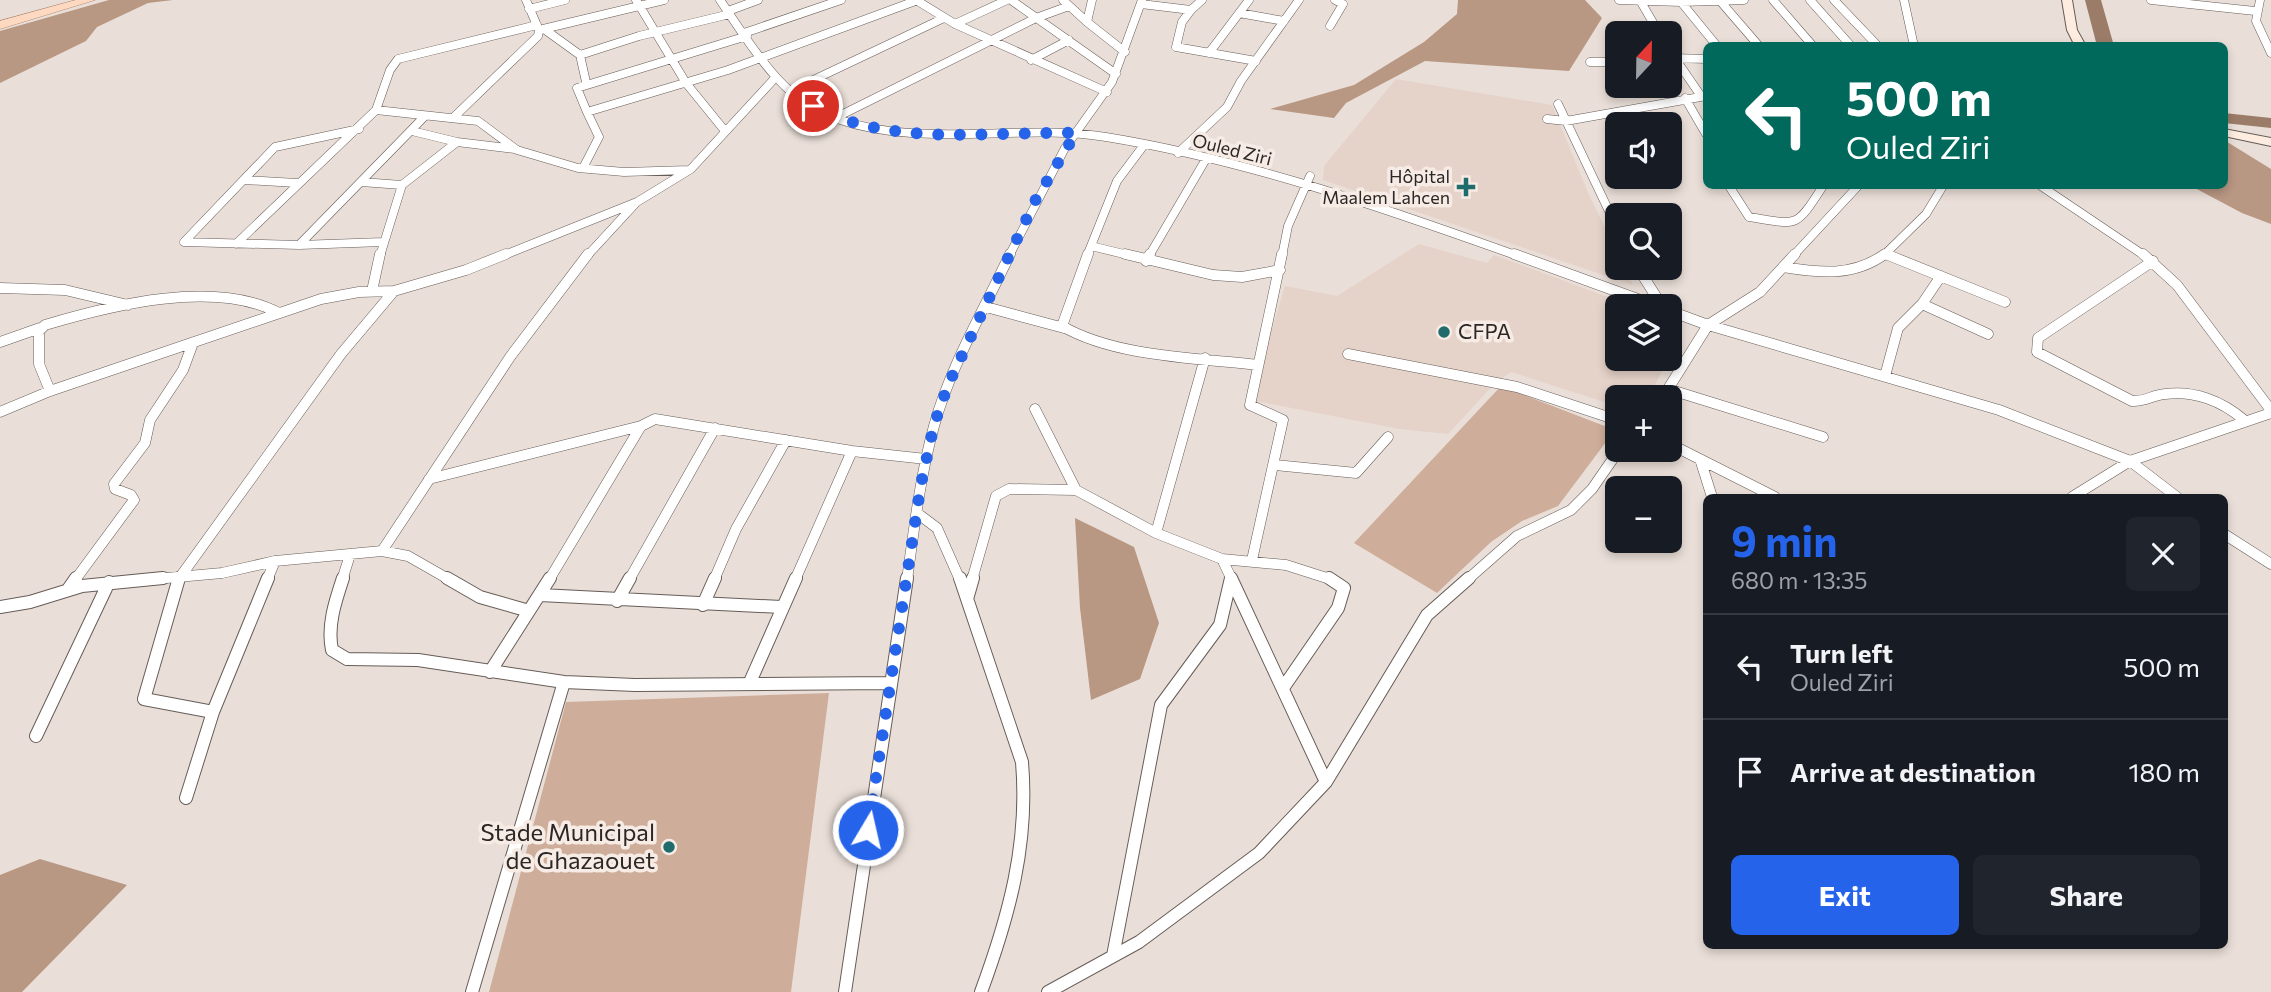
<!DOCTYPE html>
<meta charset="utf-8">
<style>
body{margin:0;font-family:Commissioner,sans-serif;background:#20242c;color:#f1f3f6;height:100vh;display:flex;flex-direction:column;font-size:26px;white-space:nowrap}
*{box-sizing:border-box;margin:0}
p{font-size:23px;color:#9ea1a6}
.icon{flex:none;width:38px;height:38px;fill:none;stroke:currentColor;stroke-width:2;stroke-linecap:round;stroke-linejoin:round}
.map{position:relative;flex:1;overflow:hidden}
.details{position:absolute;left:1703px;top:494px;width:525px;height:455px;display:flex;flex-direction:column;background:#171b24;border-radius:10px;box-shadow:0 4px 10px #0003}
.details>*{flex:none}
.hud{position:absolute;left:1703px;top:42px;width:525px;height:147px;border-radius:10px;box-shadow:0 4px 10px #0003;background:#00695c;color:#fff;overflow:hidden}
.needle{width:46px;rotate:22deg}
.controls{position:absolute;left:1605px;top:21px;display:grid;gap:14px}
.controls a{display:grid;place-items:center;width:77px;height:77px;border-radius:10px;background:#171b24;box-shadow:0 4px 10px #0003;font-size:35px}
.pin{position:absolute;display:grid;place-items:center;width:60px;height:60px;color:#fff;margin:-30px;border:4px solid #fff;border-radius:50%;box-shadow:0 2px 7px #0007}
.me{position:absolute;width:77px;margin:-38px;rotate:9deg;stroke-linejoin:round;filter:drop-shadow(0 0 5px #0008)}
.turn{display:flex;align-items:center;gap:24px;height:147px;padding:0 28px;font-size:32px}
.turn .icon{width:91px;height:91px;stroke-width:2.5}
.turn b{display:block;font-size:49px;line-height:60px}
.round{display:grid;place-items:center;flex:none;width:74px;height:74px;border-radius:10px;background:#20242c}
.overview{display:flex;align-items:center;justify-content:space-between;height:119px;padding:0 28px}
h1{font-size:42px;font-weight:700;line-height:52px;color:#2563eb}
.action{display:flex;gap:14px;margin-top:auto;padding:14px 28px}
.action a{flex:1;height:80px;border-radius:10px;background:#2563eb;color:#fff;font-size:28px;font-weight:700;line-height:80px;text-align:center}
.action a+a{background:#20242c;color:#f1f3f6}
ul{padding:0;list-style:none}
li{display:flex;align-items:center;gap:21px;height:105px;padding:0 28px;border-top:2px solid #363941}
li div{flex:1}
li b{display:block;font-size:26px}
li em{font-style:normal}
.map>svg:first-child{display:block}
.built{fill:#e5d2c8}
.green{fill:#ceae9a}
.forest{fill:#b89783}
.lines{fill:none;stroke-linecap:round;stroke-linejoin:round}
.river{fill:#9b7c68;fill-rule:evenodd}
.minor-far2-casing{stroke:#665c57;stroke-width:9}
.minor-far1-casing{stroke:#665c57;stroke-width:11}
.minor-casing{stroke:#665c57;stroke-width:14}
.secondary-casing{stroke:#665c57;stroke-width:2}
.primary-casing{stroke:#b48a6f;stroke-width:1}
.minor-far2{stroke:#fff;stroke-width:8}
.minor-far1{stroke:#fff;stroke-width:10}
.minor{stroke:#fff;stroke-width:12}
.secondary{fill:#feece0;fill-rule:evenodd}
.primary{fill:#fed9c1;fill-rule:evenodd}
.route{stroke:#2563eb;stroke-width:12;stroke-dasharray:0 21.6}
.poi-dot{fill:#206c6d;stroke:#f7ece5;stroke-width:2.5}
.labels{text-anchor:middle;stroke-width:7;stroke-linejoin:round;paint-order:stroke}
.far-street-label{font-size:18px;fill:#2b2724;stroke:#f7ece5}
.far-poi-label{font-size:18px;fill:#2b2724;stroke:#f7ece5;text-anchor:end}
.poi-label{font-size:21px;fill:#2b2724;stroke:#f7ece5;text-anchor:start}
.near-poi-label{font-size:24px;fill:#2b2724;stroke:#f7ece5;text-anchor:end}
</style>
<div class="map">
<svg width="2271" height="992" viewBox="0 0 2271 992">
<rect width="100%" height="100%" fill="#eadfd8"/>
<path class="built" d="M 1396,79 L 1552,105 L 1589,195 L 1617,252 L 1617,268 L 1625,268 L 1633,285 L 1323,180 L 1324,166 Z
M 1419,244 L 1487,263 L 1494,255 L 1632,306 L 1617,306 L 1617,359 L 1669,359 L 1648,397 L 1617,397 L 1617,406 L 1511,372 L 1496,382 L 1448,434 L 1399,429 L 1251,400 L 1285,286 L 1337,296 Z"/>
<path class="green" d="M 1501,386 L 1615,430 L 1558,506 L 1522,521 L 1491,542 L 1437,593 L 1354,543 Z
M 829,693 L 791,992 L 489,992 L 566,702 Z"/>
<path class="forest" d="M 109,0 L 173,0 L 148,3 L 97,27 L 86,41 L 0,83 L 0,31 Z
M 1458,0 L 1585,0 L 1602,18 L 1569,71 L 1425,61 L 1346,103 L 1334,118 L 1270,109 L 1354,85 L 1424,42 L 1457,14 Z
M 2224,140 L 2271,169 L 2271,224 L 2242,213 L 2191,186 L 2224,186 Z
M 1075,518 L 1134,547 L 1159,623 L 1140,679 L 1091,700 L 1080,608 Z
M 40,859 L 127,885 L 22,992 L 0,992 L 0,875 Z"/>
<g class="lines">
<path class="river" d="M 2085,0 L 2101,0 L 2114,46 L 2097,46 Z
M 2224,113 L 2271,118 L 2271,128 L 2224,123 Z"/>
<g class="minor-far2-casing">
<path id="minor-far2" d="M 636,0 L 686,83 L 725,131
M 720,0 C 751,45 782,101 837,119 C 923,149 1017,123 1106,137 C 1247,160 1384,208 1518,256
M 916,0 L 955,24 L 1107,92
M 1011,0 L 1116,74
M 1063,0 L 1087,22
M 1092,0 L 1087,22 L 1125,52
M 1619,0 L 1681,2 L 1717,46
M 1773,0 L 1813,46
M 1810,0 L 1851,46
M 1834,0 L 1878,46
M 1904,0 L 1914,46
M 2151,0 L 2255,11
M 2260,0 L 2256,21 L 2271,53
M 1641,2 L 1659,33
M 1681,2 L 1744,0
M 1721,2 L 1759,46
M 1141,4 L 1191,10 L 1202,0
M 529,9 L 565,0
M 1191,10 L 1182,22 L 1176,47 L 1256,61
M 728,11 L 758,0
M 1239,13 L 1284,21
M 955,24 L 1007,0
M 537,25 L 398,59 L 390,70 L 376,110 L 478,121 L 517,150 L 578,168 L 624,172 L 689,170
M 1330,26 L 1343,4 L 1335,0
M 544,29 L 580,55 L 586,82
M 539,30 L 664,0
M 744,33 L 841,0
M 747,36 L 577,88 L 587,112 L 728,70 L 918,0
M 1670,51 L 1701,96
M 1209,53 L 1249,0
M 580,55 L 639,36 L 730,14
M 1673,58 L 1706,59
M 1031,60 L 1069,40
M 1590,62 L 1617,62
M 790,91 L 944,18
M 1685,98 L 1706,134
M 1558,104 L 1617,228
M 454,117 L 538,36 L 539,30 L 526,0
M 835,118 L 1036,18 L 1069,6
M 1547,119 L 1566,121 L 1706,96
M 359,129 L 275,147 L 184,242 L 299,245 L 383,242
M 412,131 L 457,142
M 1178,153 L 1227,107 L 1241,81 L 1299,0
M 583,168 L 599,137 L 587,112
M 244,180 L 297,183
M 361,182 L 402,185
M 1729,186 L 1749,217 C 1799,225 1795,229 1823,186
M 2041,186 L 2145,256
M 236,244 L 376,110
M 299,245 L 425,116
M 1091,246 L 1132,256
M 380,256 L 402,185 L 457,142 L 515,149
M 502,256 L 637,202 L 691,169 L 775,78
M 587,256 L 635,204
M 1009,256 L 1065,148 L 1112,82 L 1142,0
M 1087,256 L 1117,181 L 1144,145
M 1149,256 L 1206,159
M 1282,256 L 1288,226 L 1310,176
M 1793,256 L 1858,186
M 1883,256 L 1926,214 L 1943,186"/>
</g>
<g class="minor-far1-casing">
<path id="minor-far1" d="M 1088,254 L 1062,326 C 1115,357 1198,358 1258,365
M 1125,254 L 1213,275 L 1242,277 L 1280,270
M 1514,254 L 1657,306
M 2143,254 L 2177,285 L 2270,409
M 1888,255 L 2005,302
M 1146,261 L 1150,254
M 2153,261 L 2038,338 L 2037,352 L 2132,401 C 2144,402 2153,395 2165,394 C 2194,390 2222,401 2244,420
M 1783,267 C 1820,273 1853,277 1885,254
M 1638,268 L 1662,306
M 0,288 L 65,290 L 128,305
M 372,291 L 380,254
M 1922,304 L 1988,334
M 986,307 L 1064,328
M 1670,311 L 1708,325 L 1999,410 L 2130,461 L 2177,497
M 0,342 L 40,328
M 1348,354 L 1517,387 L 1617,420
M 1885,376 L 1898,328 L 1922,304 L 1941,276
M 1668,389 L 1823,437
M 50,391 L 39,364 L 39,331 L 45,325 C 112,305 215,279 279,313
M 1663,397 L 1708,325 L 1760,292 L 1795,254
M 1035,409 L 1076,490 L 1156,533 L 1222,559 L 1232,580
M 0,412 L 50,391 L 321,299 L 359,292 L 394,291 L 466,270 L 506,254
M 1670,444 L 1775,497
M 1700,459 L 1712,497
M 1275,465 L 1356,473 L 1388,437
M 429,479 L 641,426 L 655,419 L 852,451 L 926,459
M 2072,497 L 2130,461 L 2268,414 L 2271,409
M 917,513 L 937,528 L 960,580
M 1156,533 L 1205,358
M 2224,534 L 2271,564
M 382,551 L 510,357 L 588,254
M 1222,559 L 1286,565 L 1333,580
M 1252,560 L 1283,420 L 1250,405 L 1282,254
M 75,580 L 134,500 L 131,495 L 115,489 L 114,484 L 145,443 L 150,420 L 183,370 L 193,343
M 144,580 L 222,573 L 275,561 L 382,551 L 408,556 L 450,580
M 178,580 L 341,354 L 394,291
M 267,580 L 275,561
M 342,580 L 350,555
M 549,580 L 641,426
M 629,580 L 715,428
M 714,580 L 736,529 L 786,440
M 795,580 L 852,451
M 907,580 C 914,529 920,477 934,426 C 950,367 984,310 1010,254
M 972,580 L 996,496 L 1009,489 L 1076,490
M 1230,580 L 1231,577
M 1467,580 L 1517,536 L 1571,510 L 1592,489 L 1619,450"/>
</g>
<g class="minor-casing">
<path id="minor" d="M 179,578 L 144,699 L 213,712
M 343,578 C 335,602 327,626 332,650 L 347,659 L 418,660 L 564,682 L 635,685 L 891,683
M 447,578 L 480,597 L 529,611
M 960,578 L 1022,762 C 1029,844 1009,916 981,992
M 1231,578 L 1326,782
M 69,588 L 76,578
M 540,595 L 781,607
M 967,599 L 973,578
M 617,601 L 630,578
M 703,605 L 715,578
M 0,607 L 30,602 L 82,586 L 163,578
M 490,672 L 550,578
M 750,682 L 796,578
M 1283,688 L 1338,608 L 1344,588 L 1329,578
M 36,736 L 109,582
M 186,798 L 213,712 L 268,578
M 1113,956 L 1161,705 L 1220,625 L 1231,578
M 472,992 L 564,682
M 845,992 L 907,578
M 1048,992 L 1139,942 L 1259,853 L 1326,782 L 1427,615 L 1469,578"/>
</g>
<g class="secondary-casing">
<path id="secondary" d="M 2062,0 L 2072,0 L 2077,30 L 2086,46 L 2075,46 L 2067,30 Z
M 2224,129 L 2271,138 L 2271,146 L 2224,136 Z"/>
</g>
<g class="primary-casing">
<path id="primary" d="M 76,0 L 95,0 L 0,29 L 0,21 Z"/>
</g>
<use href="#minor-far2" class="minor-far2"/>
<use href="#minor-far1" class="minor-far1"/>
<use href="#minor" class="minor"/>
<use href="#secondary" class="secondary"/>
<use href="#primary" class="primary"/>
</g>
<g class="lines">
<path class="route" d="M 813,106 C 890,148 991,131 1076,133 L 1035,201 L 948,385 L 934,425 L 921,484 L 868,830"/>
</g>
<g class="poi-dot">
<path d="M1462.5 176.5h7v7h7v7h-7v7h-7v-7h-7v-7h7z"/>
<circle cx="1444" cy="332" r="7"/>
<circle cx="669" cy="847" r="7"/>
</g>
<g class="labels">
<g class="far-street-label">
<text transform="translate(1232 150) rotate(14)" y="6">Ouled Ziri</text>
</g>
<g class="far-poi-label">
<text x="1450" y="183">Hôpital<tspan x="1450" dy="21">Maalem Lahcen</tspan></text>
</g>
<g class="poi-label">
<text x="1458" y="339">CFPA</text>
</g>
<g class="near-poi-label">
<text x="655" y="841">Stade Municipal<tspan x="655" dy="28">de Ghazaouet</tspan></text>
</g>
</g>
</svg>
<div class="controls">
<a><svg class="needle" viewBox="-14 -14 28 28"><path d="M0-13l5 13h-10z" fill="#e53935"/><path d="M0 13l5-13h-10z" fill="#9ea1a6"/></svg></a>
<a><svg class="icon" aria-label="sound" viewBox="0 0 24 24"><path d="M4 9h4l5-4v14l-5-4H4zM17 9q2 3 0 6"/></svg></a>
<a><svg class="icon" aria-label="search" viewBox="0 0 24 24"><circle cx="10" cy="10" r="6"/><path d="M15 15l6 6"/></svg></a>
<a><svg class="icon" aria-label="layers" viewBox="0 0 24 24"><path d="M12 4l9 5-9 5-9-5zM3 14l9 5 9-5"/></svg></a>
<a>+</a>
<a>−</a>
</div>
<div class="pin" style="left:813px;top:106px;background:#d93025"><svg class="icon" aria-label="arrive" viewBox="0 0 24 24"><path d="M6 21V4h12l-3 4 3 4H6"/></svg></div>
<svg class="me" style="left:868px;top:830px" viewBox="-20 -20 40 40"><circle r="17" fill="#2563eb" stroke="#fff" stroke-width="3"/><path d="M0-11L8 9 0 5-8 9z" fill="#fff"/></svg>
<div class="hud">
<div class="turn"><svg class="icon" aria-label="left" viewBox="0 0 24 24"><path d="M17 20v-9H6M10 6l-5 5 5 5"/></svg><div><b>500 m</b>Ouled Ziri</div></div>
</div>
<section class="details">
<div class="overview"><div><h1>9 min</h1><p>680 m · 13:35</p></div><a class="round"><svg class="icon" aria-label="close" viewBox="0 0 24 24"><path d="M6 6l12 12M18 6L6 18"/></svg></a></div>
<ul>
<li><svg class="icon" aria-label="left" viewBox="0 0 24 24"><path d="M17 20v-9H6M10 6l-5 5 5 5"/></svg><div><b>Turn left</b><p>Ouled Ziri</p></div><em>500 m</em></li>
<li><svg class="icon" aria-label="arrive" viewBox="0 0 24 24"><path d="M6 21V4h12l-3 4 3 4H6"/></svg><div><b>Arrive at destination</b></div><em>180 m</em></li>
</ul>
<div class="action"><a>Exit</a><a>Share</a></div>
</section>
</div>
